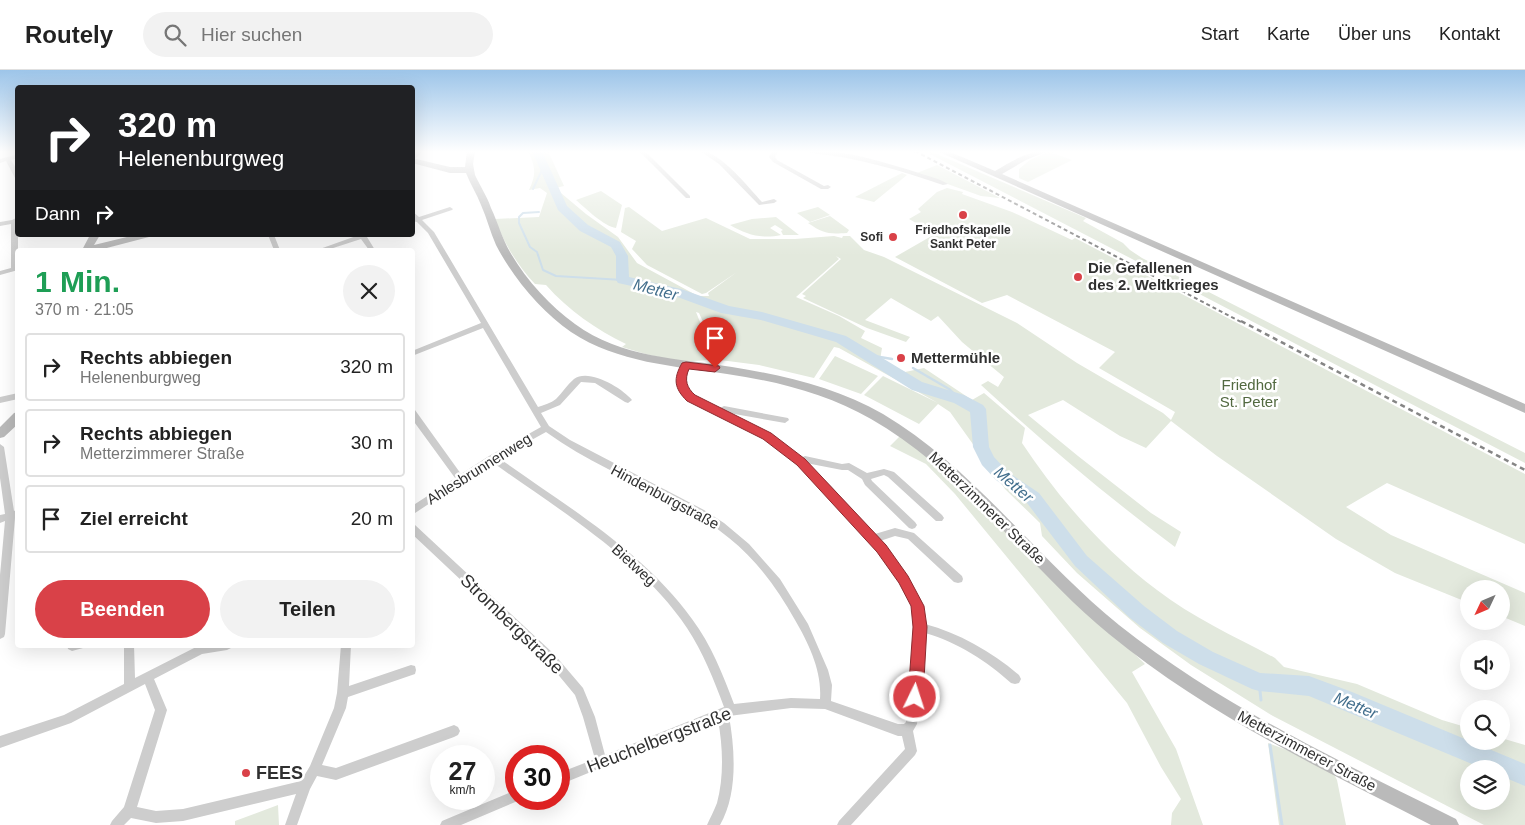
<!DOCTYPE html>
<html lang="de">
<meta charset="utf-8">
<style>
body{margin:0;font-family:Arial,sans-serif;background:#f2f2f2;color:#222;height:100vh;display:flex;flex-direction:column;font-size:19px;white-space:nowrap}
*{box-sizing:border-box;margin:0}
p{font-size:16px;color:#767676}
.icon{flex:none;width:28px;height:28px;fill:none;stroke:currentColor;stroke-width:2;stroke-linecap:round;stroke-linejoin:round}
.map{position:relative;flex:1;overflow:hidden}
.side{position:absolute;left:15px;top:178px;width:400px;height:400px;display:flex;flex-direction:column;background:#fff;border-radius:5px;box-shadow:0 5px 20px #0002}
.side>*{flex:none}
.banner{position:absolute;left:15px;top:15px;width:400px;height:152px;border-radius:5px;box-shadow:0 5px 20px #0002;background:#202124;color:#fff;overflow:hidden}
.needle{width:32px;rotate:226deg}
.buttons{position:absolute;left:1460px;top:510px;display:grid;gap:10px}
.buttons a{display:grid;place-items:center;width:50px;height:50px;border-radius:50%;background:#fff;box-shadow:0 5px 20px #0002;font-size:25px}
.speed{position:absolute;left:430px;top:675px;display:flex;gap:10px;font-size:25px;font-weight:700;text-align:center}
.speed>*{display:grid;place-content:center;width:65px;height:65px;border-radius:50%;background:#fff;box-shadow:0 5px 20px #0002;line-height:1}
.speed small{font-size:12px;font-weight:400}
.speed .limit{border:8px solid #d22;background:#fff;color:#111}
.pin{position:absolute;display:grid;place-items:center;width:42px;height:42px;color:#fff;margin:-51px -21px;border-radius:50% 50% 50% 0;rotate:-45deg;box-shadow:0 0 5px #0007}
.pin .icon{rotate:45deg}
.me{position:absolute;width:55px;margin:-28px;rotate:4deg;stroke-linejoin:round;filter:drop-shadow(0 0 4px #0008)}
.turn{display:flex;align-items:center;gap:18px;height:105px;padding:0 20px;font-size:22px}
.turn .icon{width:65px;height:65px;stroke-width:2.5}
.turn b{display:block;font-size:35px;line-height:42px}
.then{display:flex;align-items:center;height:48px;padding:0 20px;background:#0003;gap:10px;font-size:19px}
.round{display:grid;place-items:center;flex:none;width:52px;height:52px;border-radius:26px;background:#f2f2f2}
.summary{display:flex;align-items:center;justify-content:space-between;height:85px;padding:0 20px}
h1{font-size:30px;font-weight:700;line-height:38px;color:#1e9e55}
.cta{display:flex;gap:10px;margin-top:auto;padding:10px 20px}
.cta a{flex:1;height:58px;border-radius:30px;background:#d94148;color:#fff;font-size:20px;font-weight:700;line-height:58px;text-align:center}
.cta a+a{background:#f2f2f2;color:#222}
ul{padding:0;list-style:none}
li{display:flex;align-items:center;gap:15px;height:68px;margin:0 10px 8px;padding:0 10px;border:2px solid #e0e0e0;border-radius:5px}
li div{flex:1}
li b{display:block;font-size:19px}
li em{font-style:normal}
header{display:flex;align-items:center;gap:30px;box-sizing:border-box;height:70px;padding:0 25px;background:#fff;border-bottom:1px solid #e0e0e0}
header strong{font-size:24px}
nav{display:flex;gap:28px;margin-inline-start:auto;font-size:18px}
.search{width:350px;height:45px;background:#f2f2f2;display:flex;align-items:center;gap:12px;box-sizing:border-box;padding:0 18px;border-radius:28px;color:#767676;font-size:19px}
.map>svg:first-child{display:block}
.green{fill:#e3e9dd;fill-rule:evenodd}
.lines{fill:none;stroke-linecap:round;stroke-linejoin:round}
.stream-far2{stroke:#cddeea;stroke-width:2}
.stream-far1{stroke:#cddeea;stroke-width:2.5}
.stream{stroke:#cddeea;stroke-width:3}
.river{fill:#cddeea;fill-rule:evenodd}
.street{fill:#cdcdcd;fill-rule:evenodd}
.secondary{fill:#bababa;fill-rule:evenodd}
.rail-far1{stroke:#858585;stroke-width:2;stroke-dasharray:4 3;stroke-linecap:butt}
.rail{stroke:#858585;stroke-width:2.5;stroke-dasharray:5 4;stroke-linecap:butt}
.route{fill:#d94148;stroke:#8d2a2f}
.poi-dot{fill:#d94148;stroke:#fff;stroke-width:2}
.labels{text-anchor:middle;stroke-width:5;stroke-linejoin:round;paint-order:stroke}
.far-poi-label{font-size:12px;font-weight:bold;fill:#303030;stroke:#fff}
.poi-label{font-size:15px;font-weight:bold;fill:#303030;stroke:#fff;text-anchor:start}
.park-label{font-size:15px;fill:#526940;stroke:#fff}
.street-label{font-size:15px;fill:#303030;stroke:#fff}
.water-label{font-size:16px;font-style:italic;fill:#436f8d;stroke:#fff}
.near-street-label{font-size:18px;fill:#303030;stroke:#fff}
.near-poi-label{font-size:18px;font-weight:bold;fill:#303030;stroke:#fff;text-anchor:start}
</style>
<header>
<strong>Routely</strong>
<div class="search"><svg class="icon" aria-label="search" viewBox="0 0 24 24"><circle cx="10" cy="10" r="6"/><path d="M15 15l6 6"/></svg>Hier suchen</div>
<nav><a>Start</a><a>Karte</a><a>Über uns</a><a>Kontakt</a></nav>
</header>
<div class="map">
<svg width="1525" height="755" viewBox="0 0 1525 755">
<rect width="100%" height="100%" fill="#fff"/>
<path class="green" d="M 528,81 L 548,81 L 564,116 L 555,118 L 586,144 L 618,167 L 637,193 L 698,226 L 709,226 L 708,223 L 737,202 L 706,223 L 702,224 L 647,195 L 632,179 L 636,171 L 621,162 L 625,138 L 629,137 L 662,161 L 706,148 L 750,169 L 795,169 L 834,166 L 842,168 L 843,166 L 850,166 L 864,180 L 884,187 L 1017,253 L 1077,293 L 1163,343 L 1171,350 L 1175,342 L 1099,298 L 1115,282 L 1007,225 L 982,233 L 895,187 L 935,164 L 909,149 L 921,142 L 918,139 L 937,122 L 947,118 L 963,122 L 962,124 L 1012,142 L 1072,170 L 1075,168 L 1525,404 L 1525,474 L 1387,413 L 1346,437 L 1391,465 L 1525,523 L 1525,556 L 1501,546 L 1501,519 L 1469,519 L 1469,533 L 1395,503 L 1336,469 L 1217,386 L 1171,351 L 1146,378 L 1120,366 L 1063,330 L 1028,345 L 1078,386 L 1151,443 L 1181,462 L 1175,477 C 1108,427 1043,372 981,315 L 988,311 L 998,317 L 1004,307 L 962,272 L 938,246 L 931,251 L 891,228 L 865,250 L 910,267 L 906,272 L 867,258 L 803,228 L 806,226 L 802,224 L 841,189 L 836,186 L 839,189 L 796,227 L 839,246 L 865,261 L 861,268 L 882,278 L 880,290 L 905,302 L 924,298 L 972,330 L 984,323 L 1025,358 L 1022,373 C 1059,429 1104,480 1157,520 C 1193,548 1236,567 1275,588 L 1284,597 L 1357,614 L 1442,650 L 1469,658 L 1469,671 L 1501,671 L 1501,668 L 1525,675 L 1525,755 L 1484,755 L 1273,646 L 1191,595 L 1140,558 L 1077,503 L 1042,466 L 1040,453 L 1005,419 L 950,342 L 938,334 L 919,354 L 864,325 L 883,306 L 938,333 L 839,278 L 834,277 L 814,308 L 759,295 L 720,290 L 699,243 L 696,242 L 714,287 L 713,289 C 683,295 650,286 622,277 L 626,274 C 597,260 568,240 546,215 L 535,214 C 517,195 504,173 495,149 L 539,147 L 547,123 L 540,118 L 529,120 C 537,104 535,96 528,81 ZM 1469,699 L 1501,699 L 1501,731 L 1469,731 Z
M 924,81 L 930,81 L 1086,148 L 1083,151 L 1123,173 L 1130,180 L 1142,188 L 1525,383 L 1525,393 Z
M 1050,81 L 1057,81 L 1052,83 L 1072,90 L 1028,112 L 1019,108 L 1019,99 L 1030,90 Z
M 937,95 L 1000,128 L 981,126 L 917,103 Z
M 902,103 L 907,105 L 874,132 L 855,127 Z
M 601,121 L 622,135 L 616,158 C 605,157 585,138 576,130 Z
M 818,137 L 830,145 L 810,152 L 797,143 Z
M 830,146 L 849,160 L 847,163 C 828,164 824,164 808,153 Z
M 776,147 L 799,165 L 783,165 L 781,161 L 783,160 L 775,155 L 770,158 L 781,165 C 762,169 747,165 730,155 L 752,149 Z
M 835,286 L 878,306 L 861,324 L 819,309 Z
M 901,365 L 933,388 L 1145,594 L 1132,602 L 1176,679 L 1203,755 L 1171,755 L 1172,743 L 1181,729 L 1161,697 L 1127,633 L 955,424 L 926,394 L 890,376 Z
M 1268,673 L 1287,680 L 1333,702 L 1337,710 L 1346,755 L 1279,755 Z
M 278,735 L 279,755 L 235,755 L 235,751 Z"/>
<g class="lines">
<path class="stream-far2" d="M 533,119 L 543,98
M 539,142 L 523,143 L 519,147 L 519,153 L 530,177 L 537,182 L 543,200 L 556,206 L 623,210"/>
<path class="stream-far1" d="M 868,285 L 892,289
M 913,298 L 949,319 L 959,329"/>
<path class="stream" d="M 1259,612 L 1261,630
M 1270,675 L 1282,755"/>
<path class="river" d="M 532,81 L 542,81 L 567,136 L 588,155 L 620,172 L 628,186 L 629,207 L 681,219 L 729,236 L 762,242 L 846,266 L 922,312 L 964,325 L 983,335 L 986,339 L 989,377 L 994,387 L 1008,402 L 1039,423 L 1087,486 L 1144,536 L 1177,561 L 1213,582 L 1260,603 L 1309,606 L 1352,622 L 1525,694 L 1525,716 L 1501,706 L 1501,699 L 1484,699 L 1309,626 L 1259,621 L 1252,619 L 1199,594 L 1163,573 L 1130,548 L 1075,496 L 1027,433 L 996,410 L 982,395 L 973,377 L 970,342 L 954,333 L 912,320 L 836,272 L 761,250 L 721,243 L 672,225 L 618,213 L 616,210 L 616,186 L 611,177 L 580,161 L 558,140 Z"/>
<path class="street" d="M 417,81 L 423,81 L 412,92 L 412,86 Z
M 639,81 L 645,81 L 690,126 L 690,128 L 686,128 Z
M 700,81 C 719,80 749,118 762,132 L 774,129 L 777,131 L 774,133 L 759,135 L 719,94 Z
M 772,81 L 778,81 L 775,87 L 777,90 L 824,116 L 828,115 L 831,117 L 828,119 L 821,119 L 773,92 L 769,87 Z
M 807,81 C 844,79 883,92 919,103 C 928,106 940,109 948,114 L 943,115 C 899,100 856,87 810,83 Z
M 18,84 L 18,88 L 11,90 L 18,101 L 18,110 L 15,108 L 6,91 L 0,93 L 0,89 Z
M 450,137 L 453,139 L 452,140 L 422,150 L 434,162 L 538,337 C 544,335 551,333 556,329 C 562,323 567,315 574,309 C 589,298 622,318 632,330 L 628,333 L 625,332 L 595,313 L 581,312 L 560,335 L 541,343 L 549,356 L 570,370 L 704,440 L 724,453 L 749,474 L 780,509 L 808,554 L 828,600 L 832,615 L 831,631 L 898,654 L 904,654 L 906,652 C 911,616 920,576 912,539 C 903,496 801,391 762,367 C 748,358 733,352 718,345 C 709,341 698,335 688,330 C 675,317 675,309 683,293 L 686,292 L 690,295 C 679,325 696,327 720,338 L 724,336 L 788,348 L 789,350 L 785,353 L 729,343 L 769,363 L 801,388 L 805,386 L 842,394 L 849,393 L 867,403 L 884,399 L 894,402 L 942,445 L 944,448 L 942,451 L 936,451 L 888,407 L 884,405 L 871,409 L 872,411 L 915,452 L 917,455 L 915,458 L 912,459 L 909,458 L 865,415 L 862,409 L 848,400 L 842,400 L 806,393 L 831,416 L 875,464 L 895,458 L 914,463 L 962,506 L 963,509 L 962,512 L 958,513 L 954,512 L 908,469 L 895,466 L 880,471 C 900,495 922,521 925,554 C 959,563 992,582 1019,605 L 1021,609 L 1019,613 L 1015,614 L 1011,613 C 987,591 957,572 925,563 L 923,611 L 917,654 L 913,661 L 917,681 L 915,685 L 851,755 L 837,755 L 839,751 L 905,679 L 902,666 L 898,666 L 825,639 L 791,638 L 729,646 C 735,680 738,724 720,755 L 707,755 C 710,748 714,741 717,733 C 724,707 723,677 718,650 L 559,715 L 559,703 L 595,689 L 583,647 L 575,625 L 546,590 L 412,464 L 412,454 L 415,455 L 554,584 L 583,618 L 595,647 L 605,685 L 724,637 C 714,610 703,582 687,558 C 642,490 558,439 492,392 L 412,445 L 412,436 L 455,408 L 412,349 L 412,339 L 415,340 L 461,404 L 489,386 L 541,357 L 483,258 L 412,286 L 412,281 L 481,253 L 428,163 L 417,152 L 412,151 L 414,148 L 412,141 L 419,147 ZM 546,362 C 566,376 586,388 608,399 C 649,420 693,438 729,468 C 757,490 778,520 795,550 C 809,574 822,601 820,629 L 791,628 L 734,634 C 723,605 711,574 692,549 C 643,481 566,436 499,388 Z
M 18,147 L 18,200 L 0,205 L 0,201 L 11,198 L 11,154 L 0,156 L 0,152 L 12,150 Z
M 268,165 L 274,165 L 280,180 L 274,180 Z
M 359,165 L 371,165 L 367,167 L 375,180 L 369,180 L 361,169 L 327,180 L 317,180 Z
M 18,323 L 18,329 L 0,333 L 0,327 Z
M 0,374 L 4,377 L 14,441 L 18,439 L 18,447 L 15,448 L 5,564 L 4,567 L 0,569 L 0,505 L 5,451 L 0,453 L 0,445 L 5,444 L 0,408 Z
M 67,575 L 84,575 L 83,578 L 72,581 L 68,579 Z
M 124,575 L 134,575 L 135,608 L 200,575 L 232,575 L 231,578 L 227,580 L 202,584 L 154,609 L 167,640 L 137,737 L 156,741 L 183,739 L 301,711 L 310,696 L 334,638 L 337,623 L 341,575 L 351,575 L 349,616 L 411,595 L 415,596 L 416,600 L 415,604 L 348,627 L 346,638 L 322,695 L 336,698 L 454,655 L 458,657 L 460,661 L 458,665 L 454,667 L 336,710 L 317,706 L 310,719 L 297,755 L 285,755 L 296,724 L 183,751 L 156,753 L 131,748 L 124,755 L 110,755 L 112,751 L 124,737 L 155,640 L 145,614 L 71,653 L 0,678 L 0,666 L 64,645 L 124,614 Z
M 516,720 L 516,729 L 521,729 L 520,730 L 461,755 L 440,755 L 442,751 Z"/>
<path class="secondary" d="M 467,81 L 475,81 L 473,94 L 475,105 C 480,116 487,126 491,138 C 498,153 502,168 510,182 C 526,210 550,236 575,254 C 621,288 678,288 732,297 C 783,305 838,318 883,344 C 975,399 1036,488 1119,555 C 1221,636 1340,691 1456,749 L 1459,755 L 1431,755 C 1320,698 1206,644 1109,564 C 1026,496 966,403 871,349 C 828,324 776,311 727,304 C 674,296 618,293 571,262 C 541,241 513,208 496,175 C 490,162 487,148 481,135 C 477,124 470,114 466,103 L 450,103 L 412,93 L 412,88 L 450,97 L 465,97 Z
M 937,81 L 948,81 L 995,101 C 1012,91 1027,81 1048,81 L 1026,90 L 1002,104 L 1525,334 L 1525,343 Z
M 90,165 L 100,165 L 94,175 L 135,165 L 151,165 L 149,167 L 99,180 L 82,180 Z
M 18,342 L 18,354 L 4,367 L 0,368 L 0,357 L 14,343 Z"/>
<path class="rail-far1" d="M 915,81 L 1243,253"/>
<path class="rail" d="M 1241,251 L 1525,400"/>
</g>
<linearGradient id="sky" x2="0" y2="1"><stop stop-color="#9dc5e9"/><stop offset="0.44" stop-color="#fff"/><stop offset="1" stop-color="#fff" stop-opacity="0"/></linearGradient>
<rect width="1525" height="186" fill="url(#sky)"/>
<path class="route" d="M 686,292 L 719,296 L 720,298 L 715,302 L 689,299 C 684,310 687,318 695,325 L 771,363 L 805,389 L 886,475 L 908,506 L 924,536 L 927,557 L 923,627 L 921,632 L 915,634 L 910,632 L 908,627 L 913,557 L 911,536 L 899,513 L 877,482 L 797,395 L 763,369 L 687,331 C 674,318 673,309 682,293 Z"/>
<g class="poi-dot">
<circle cx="963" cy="145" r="5"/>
<circle cx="893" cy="167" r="5"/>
<circle cx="1078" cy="207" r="5"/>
<circle cx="901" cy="288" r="5"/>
<circle cx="246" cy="703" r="5"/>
</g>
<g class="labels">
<g class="far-poi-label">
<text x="963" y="164">Friedhofskapelle<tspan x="963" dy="14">Sankt Peter</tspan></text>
<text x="883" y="171" text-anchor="end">Sofi</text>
</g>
<g class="poi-label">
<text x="1088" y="203">Die Gefallenen<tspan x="1088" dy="17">des 2. Weltkrieges</tspan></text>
<text x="911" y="293">Mettermühle</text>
</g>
<g class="park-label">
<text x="1249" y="320">Friedhof<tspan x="1249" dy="17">St. Peter</tspan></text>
</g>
<g class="street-label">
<text transform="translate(479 399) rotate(-32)" y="5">Ahlesbrunnenweg</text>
<text transform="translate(665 427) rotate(28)" y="5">Hindenburgstraße</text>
<text transform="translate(987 438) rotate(44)" y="5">Metterzimmerer Straße</text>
<text transform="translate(634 495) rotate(42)" y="5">Bietweg</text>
<text transform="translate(1307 681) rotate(28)" y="5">Metterzimmerer Straße</text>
</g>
<g class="water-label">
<text transform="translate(656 219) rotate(15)" y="6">Metter</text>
<text transform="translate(1014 414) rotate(41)" y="6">Metter</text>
<text transform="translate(1356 635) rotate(23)" y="6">Metter</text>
</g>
<g class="near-street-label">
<text transform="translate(512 554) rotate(44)" y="6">Strombergstraße</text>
<text transform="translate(659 670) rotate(-21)" y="6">Heuchelbergstraße</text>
</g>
<g class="near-poi-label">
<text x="256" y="709">FEES</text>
</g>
</g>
</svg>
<div class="buttons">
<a><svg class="needle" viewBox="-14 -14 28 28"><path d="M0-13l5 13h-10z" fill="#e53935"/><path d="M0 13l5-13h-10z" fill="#767676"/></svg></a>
<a><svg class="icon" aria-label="sound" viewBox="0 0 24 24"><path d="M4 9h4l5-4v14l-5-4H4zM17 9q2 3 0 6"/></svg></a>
<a><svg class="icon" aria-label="search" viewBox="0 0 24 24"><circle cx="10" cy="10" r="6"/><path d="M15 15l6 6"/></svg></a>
<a><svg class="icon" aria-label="layers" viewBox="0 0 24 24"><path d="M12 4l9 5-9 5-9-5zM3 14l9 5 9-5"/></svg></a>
</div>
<div class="speed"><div>27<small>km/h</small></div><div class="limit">30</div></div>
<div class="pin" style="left:715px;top:298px;background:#d93025"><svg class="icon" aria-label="arrive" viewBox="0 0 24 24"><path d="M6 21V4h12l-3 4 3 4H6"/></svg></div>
<svg class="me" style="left:915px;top:627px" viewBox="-20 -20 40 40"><circle r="17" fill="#d94148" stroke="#fff" stroke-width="3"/><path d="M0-11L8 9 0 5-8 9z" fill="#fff"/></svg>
<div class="banner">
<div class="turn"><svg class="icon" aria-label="right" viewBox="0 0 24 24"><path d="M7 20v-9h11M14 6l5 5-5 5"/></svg><div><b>320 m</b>Helenenburgweg</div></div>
<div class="then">Dann<svg class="icon" aria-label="right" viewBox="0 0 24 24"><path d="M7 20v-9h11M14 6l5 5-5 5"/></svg></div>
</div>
<section class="side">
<div class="summary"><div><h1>1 Min.</h1><p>370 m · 21:05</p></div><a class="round"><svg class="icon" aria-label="close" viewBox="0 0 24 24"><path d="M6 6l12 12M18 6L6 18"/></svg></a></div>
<ul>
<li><svg class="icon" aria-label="right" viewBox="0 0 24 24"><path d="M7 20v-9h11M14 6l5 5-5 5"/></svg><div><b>Rechts abbiegen</b><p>Helenenburgweg</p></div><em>320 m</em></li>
<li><svg class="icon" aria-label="right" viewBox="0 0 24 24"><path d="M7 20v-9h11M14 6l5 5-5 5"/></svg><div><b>Rechts abbiegen</b><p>Metterzimmerer Straße</p></div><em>30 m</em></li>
<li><svg class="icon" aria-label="arrive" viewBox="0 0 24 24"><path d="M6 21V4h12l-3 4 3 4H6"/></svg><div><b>Ziel erreicht</b></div><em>20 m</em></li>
</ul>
<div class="cta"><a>Beenden</a><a>Teilen</a></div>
</section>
</div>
